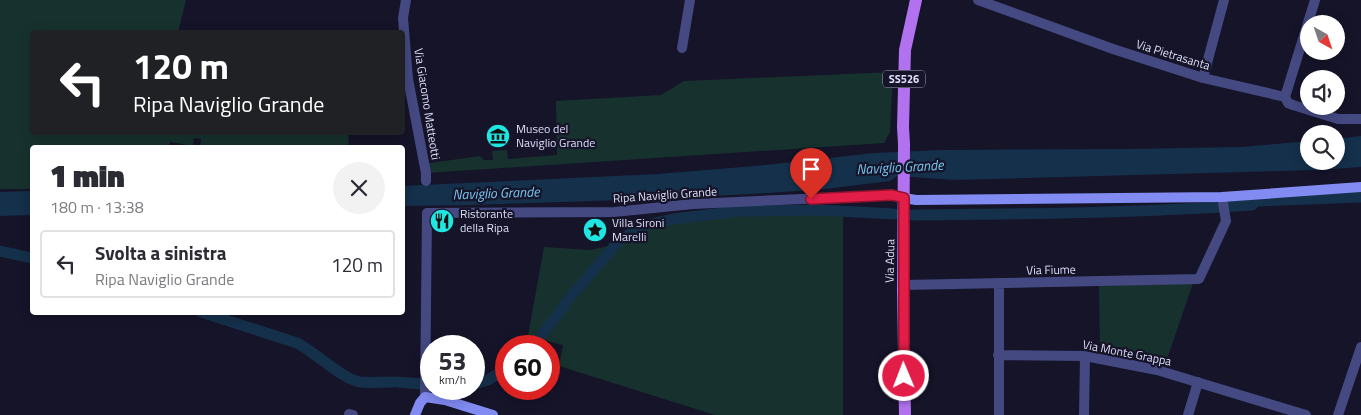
<!DOCTYPE html>
<html lang="it">
<meta charset="utf-8">
<style>
body{margin:0;font-family:"Titillium Web",sans-serif;background:#f2f2f3;color:#2b2b33;height:100vh;display:flex;flex-direction:column;font-size:19px;white-space:nowrap}
*{box-sizing:border-box;margin:0}
p{font-size:16px;color:#7c7c81}
.icon{flex:none;width:28px;height:28px;fill:none;stroke:currentColor;stroke-width:2;stroke-linecap:round;stroke-linejoin:round}
.map{position:relative;flex:1;overflow:hidden}
.details{position:absolute;left:30px;top:145px;width:375px;height:170px;display:flex;flex-direction:column;background:#fff;border-radius:5px;box-shadow:0 2px 12px #0003}
.details>*{flex:none}
.top-card{position:absolute;left:30px;top:30px;width:375px;height:105px;border-radius:5px;box-shadow:0 2px 12px #0003;background:#202124;color:#fff;overflow:hidden}
.needle{width:32px;rotate:140deg}
.tools{position:absolute;left:1300px;top:15px;display:grid;gap:10px}
.tools a{display:grid;place-items:center;width:45px;height:45px;border-radius:50%;background:#fff;box-shadow:0 2px 12px #0003;font-size:25px}
.speed{position:absolute;left:420px;top:335px;display:flex;gap:10px;font-size:25px;font-weight:700;text-align:center}
.speed>*{display:grid;place-content:center;width:65px;height:65px;border-radius:50%;background:#fff;box-shadow:0 2px 12px #0003;line-height:1}
.speed small{font-size:12px;font-weight:400}
.speed .limit{border:8px solid #d22;background:#fff;color:#111}
.pin{position:absolute;display:grid;place-items:center;width:42px;height:42px;color:#fff;margin:-51px -21px;border-radius:50% 50% 50% 0;rotate:-45deg;box-shadow:0 0 5px #0007}
.pin .icon{rotate:45deg}
.me{position:absolute;width:55px;margin:-28px;rotate:359deg;stroke-linejoin:round;filter:drop-shadow(0 0 4px #0008)}
.turn{display:flex;align-items:center;gap:18px;height:105px;padding:0 20px;font-size:22px}
.turn .icon{width:65px;height:65px;stroke-width:2.5}
.turn b{display:block;font-size:35px;line-height:42px}
.round{display:grid;place-items:center;flex:none;width:52px;height:52px;border-radius:26px;background:#f2f2f3}
.overview{display:flex;align-items:center;justify-content:space-between;height:85px;padding:0 20px}
h1{font-size:30px;font-weight:800;line-height:38px}
ul{padding:0;list-style:none}
li{display:flex;align-items:center;gap:15px;height:68px;margin:0 10px 8px;padding:0 10px;border:2px solid #e1e1e2;border-radius:5px}
li div{flex:1}
li b{display:block;font-size:19px}
li em{font-style:normal}
.map>svg:first-child{display:block}
.green{fill:#17322e}
.water{fill:#15304b}
.lines{fill:none;stroke-linecap:round;stroke-linejoin:round}
.canal{stroke:#15304b;stroke-width:11}
.street{stroke:#444982;stroke-width:10}
.secondary{stroke:#818bf1;stroke-width:10}
.primary{stroke:#b272ef;stroke-width:12}
.route-casing{stroke:#92132f;stroke-width:12}
.route{stroke:#e11d48;stroke-width:9}
.labels{text-anchor:middle;stroke-width:4.5;stroke-linejoin:round;paint-order:stroke}
.shield{fill:#151429;stroke:#a2a2bc;stroke-width:1}
.shield-label{font-size:11px;font-weight:bold;fill:#dfdffb}
.street-label{font-size:12px;fill:#dfdffb;stroke:#151429}
.poi-label{font-size:12px;fill:#dfdffb;stroke:#151429;text-anchor:start}
.water-label{font-size:14px;font-style:italic;fill:#78c7f0;stroke:#151429}
</style>
<div class="map">
<svg width="1361" height="415" viewBox="0 0 1361 415">
<rect width="100%" height="100%" fill="#151429"/>
<path class="green" d="M 0,0 L 186,0 L 178,32 L 180,32 L 32,32 L 32,132 L 348,132 L 349,147 L 200,147 L 201,139 L 194,138 L 193,146 L 170,142 L 169,148 L 32,148 L 32,189 L 0,189 Z
M 893,72 L 890,132 L 884,143 L 426,173 L 423,164 L 480,156 L 484,160 L 493,160 L 492,151 L 507,150 L 508,159 L 557,155 L 556,101 L 661,95 L 684,81 Z
M 773,212 L 843,216 L 843,415 L 715,415 L 559,366 L 563,345 L 528,336 L 544,247 L 590,250 L 615,245 L 644,230 L 674,217 Z
M 1193,283 L 1166,362 L 1100,348 L 1099,286 Z"/>
<path class="water" d="M 1361,136 L 1361,167 L 1319,170 L 956,180 L 897,176 L 890,181 L 825,189 L 768,193 L 654,199 L 471,205 L 403,206 L 402,186 L 658,174 L 766,165 L 874,153 L 942,150 L 1126,149 L 1243,147 L 1309,141 L 1309,161 L 1336,161 L 1336,139 Z
M 32,191 L 32,215 L 0,216 L 0,192 Z"/>
<g class="lines">
<path class="canal" d="M 913,215 C 1026,214 1139,213 1252,205 L 1256,201 L 1361,197
M 0,251 L 32,258
M 201,312 L 297,343 C 315,352 342,379 360,382 C 370,383 381,382 392,382
M 531,346 L 538,340 L 572,295 L 617,243 L 641,226 L 673,219 L 739,211 L 818,210 L 894,214
M 397,382 L 422,384
M 474,384 L 488,380 L 506,369
M 446,389 L 457,389"/>
<path class="street" d="M 406,0 L 403,18 L 408,79 L 426,173 L 426,181
M 978,0 L 1113,49 L 1203,78 L 1285,97 L 1288,103 L 1293,105 L 1338,119 L 1361,119
M 682,48 L 690,0
M 1203,78 L 1224,0
M 1285,97 L 1315,0
M 999,283 L 999,415
M 903,285 L 1199,279 L 1226,221 L 1222,197
M 998,355 L 1085,356 L 1157,370 L 1306,415
M 425,397 L 427,213 L 614,212 L 693,204 L 891,195 L 904,198
M 349,414 L 353,415
M 1084,415 L 1085,356
M 1188,415 L 1198,382
M 1338,415 L 1361,347"/>
<path class="secondary" d="M 904,198 L 916,200 L 1222,197 L 1361,187
M 415,415 L 420,403 L 425,397 L 445,400 L 493,415"/>
<path class="primary" d="M 905,415 L 903,290 L 904,144 L 903,127 L 905,50 L 916,0"/>
</g>
<g class="lines">
<g class="route-casing">
<path id="route" d="M 811,199 L 892,195 L 904,198 L 904,376"/>
</g>
<use href="#route" class="route"/>
</g>
<defs>
<g id="museum-disc" transform="scale(1.25)"><circle r="9.5" fill="#20e6e2" stroke="#151429"/><path d="M0-6L6-3V-2H-6V-3ZM-5-1h2V3h-2ZM-1-1h2V3h-2ZM3-1h2V3H3ZM-6 4H6V6H-6Z" fill="#111"/></g>
<g id="restaurant-disc" transform="scale(1.25)"><circle r="9.5" fill="#20e6e2" stroke="#151429"/><path d="M-5-6h1v4h1v-4h1v4h1v-4h1v5L-1.5 .5V6h-2V.5L-5-1ZM5-6V6H3V1.5H1.5Q1.5-4 5-6Z" fill="#111"/></g>
<g id="sight-disc" transform="scale(1.25)"><circle r="9.5" fill="#20e6e2" stroke="#151429"/><path d="M0-6L1.8-2.2L6-1.7L2.9 1.2L3.7 5.4L0 3.3L-3.7 5.4L-2.9 1.2L-6-1.7L-1.8-2.2Z" fill="#111"/></g>
</defs>
<g fill-rule="evenodd">
<use href="#museum-disc" x="498" y="136"/>
<use href="#restaurant-disc" x="442" y="221"/>
<use href="#sight-disc" x="595" y="230"/>
</g>
<g class="labels">
<rect class="shield" x="883" y="70.5" width="42" height="17" rx="4"/>
<g class="shield-label">
<text x="904" y="83">SS526</text>
</g>
<g class="street-label">
<text transform="translate(1173 55) rotate(17)" y="4">Via Pietrasanta</text>
<text transform="translate(427 104) rotate(81)" y="4">Via Giacomo Matteotti</text>
<text transform="translate(665 195) rotate(-4)" y="4">Ripa Naviglio Grande</text>
<text transform="translate(890 261) rotate(-89)" y="4">Via Adua</text>
<text transform="translate(1051 270) rotate(-1)" y="4">Via Fiume</text>
<text transform="translate(1127 353) rotate(11)" y="4">Via Monte Grappa</text>
</g>
<g class="poi-label">
<text x="516" y="133">Museo del<tspan x="516" dy="14">Naviglio Grande</tspan></text>
<text x="460" y="218">Ristorante<tspan x="460" dy="14">della Ripa</tspan></text>
<text x="612" y="227">Villa Sironi<tspan x="612" dy="14">Marelli</tspan></text>
</g>
<g class="water-label">
<text transform="translate(900 167) rotate(-3)" y="5">Naviglio Grande</text>
<text transform="translate(496 193) rotate(-2)" y="5">Naviglio Grande</text>
</g>
</g>
</svg>
<div class="tools">
<a><svg class="needle" viewBox="-14 -14 28 28"><path d="M0-13l5 13h-10z" fill="#e53935"/><path d="M0 13l5-13h-10z" fill="#7c7c81"/></svg></a>
<a><svg class="icon" aria-label="sound" viewBox="0 0 24 24"><path d="M4 9h4l5-4v14l-5-4H4zM17 9q2 3 0 6"/></svg></a>
<a><svg class="icon" aria-label="search" viewBox="0 0 24 24"><circle cx="10" cy="10" r="6"/><path d="M15 15l6 6"/></svg></a>
</div>
<div class="speed"><div>53<small>km/h</small></div><div class="limit">60</div></div>
<div class="pin" style="left:811px;top:199px;background:#d93025"><svg class="icon" aria-label="arrive" viewBox="0 0 24 24"><path d="M6 21V4h12l-3 4 3 4H6"/></svg></div>
<svg class="me" style="left:904px;top:376px" viewBox="-20 -20 40 40"><circle r="17" fill="#e11d48" stroke="#fff" stroke-width="3"/><path d="M0-11L8 9 0 5-8 9z" fill="#fff"/></svg>
<div class="top-card">
<div class="turn"><svg class="icon" aria-label="left" viewBox="0 0 24 24"><path d="M17 20v-9H6M10 6l-5 5 5 5"/></svg><div><b>120 m</b>Ripa Naviglio Grande</div></div>
</div>
<section class="details">
<div class="overview"><div><h1>1 min</h1><p>180 m · 13:38</p></div><a class="round"><svg class="icon" aria-label="close" viewBox="0 0 24 24"><path d="M6 6l12 12M18 6L6 18"/></svg></a></div>
<ul>
<li><svg class="icon" aria-label="left" viewBox="0 0 24 24"><path d="M17 20v-9H6M10 6l-5 5 5 5"/></svg><div><b>Svolta a sinistra</b><p>Ripa Naviglio Grande</p></div><em>120 m</em></li>
</ul>
</section>
</div>
